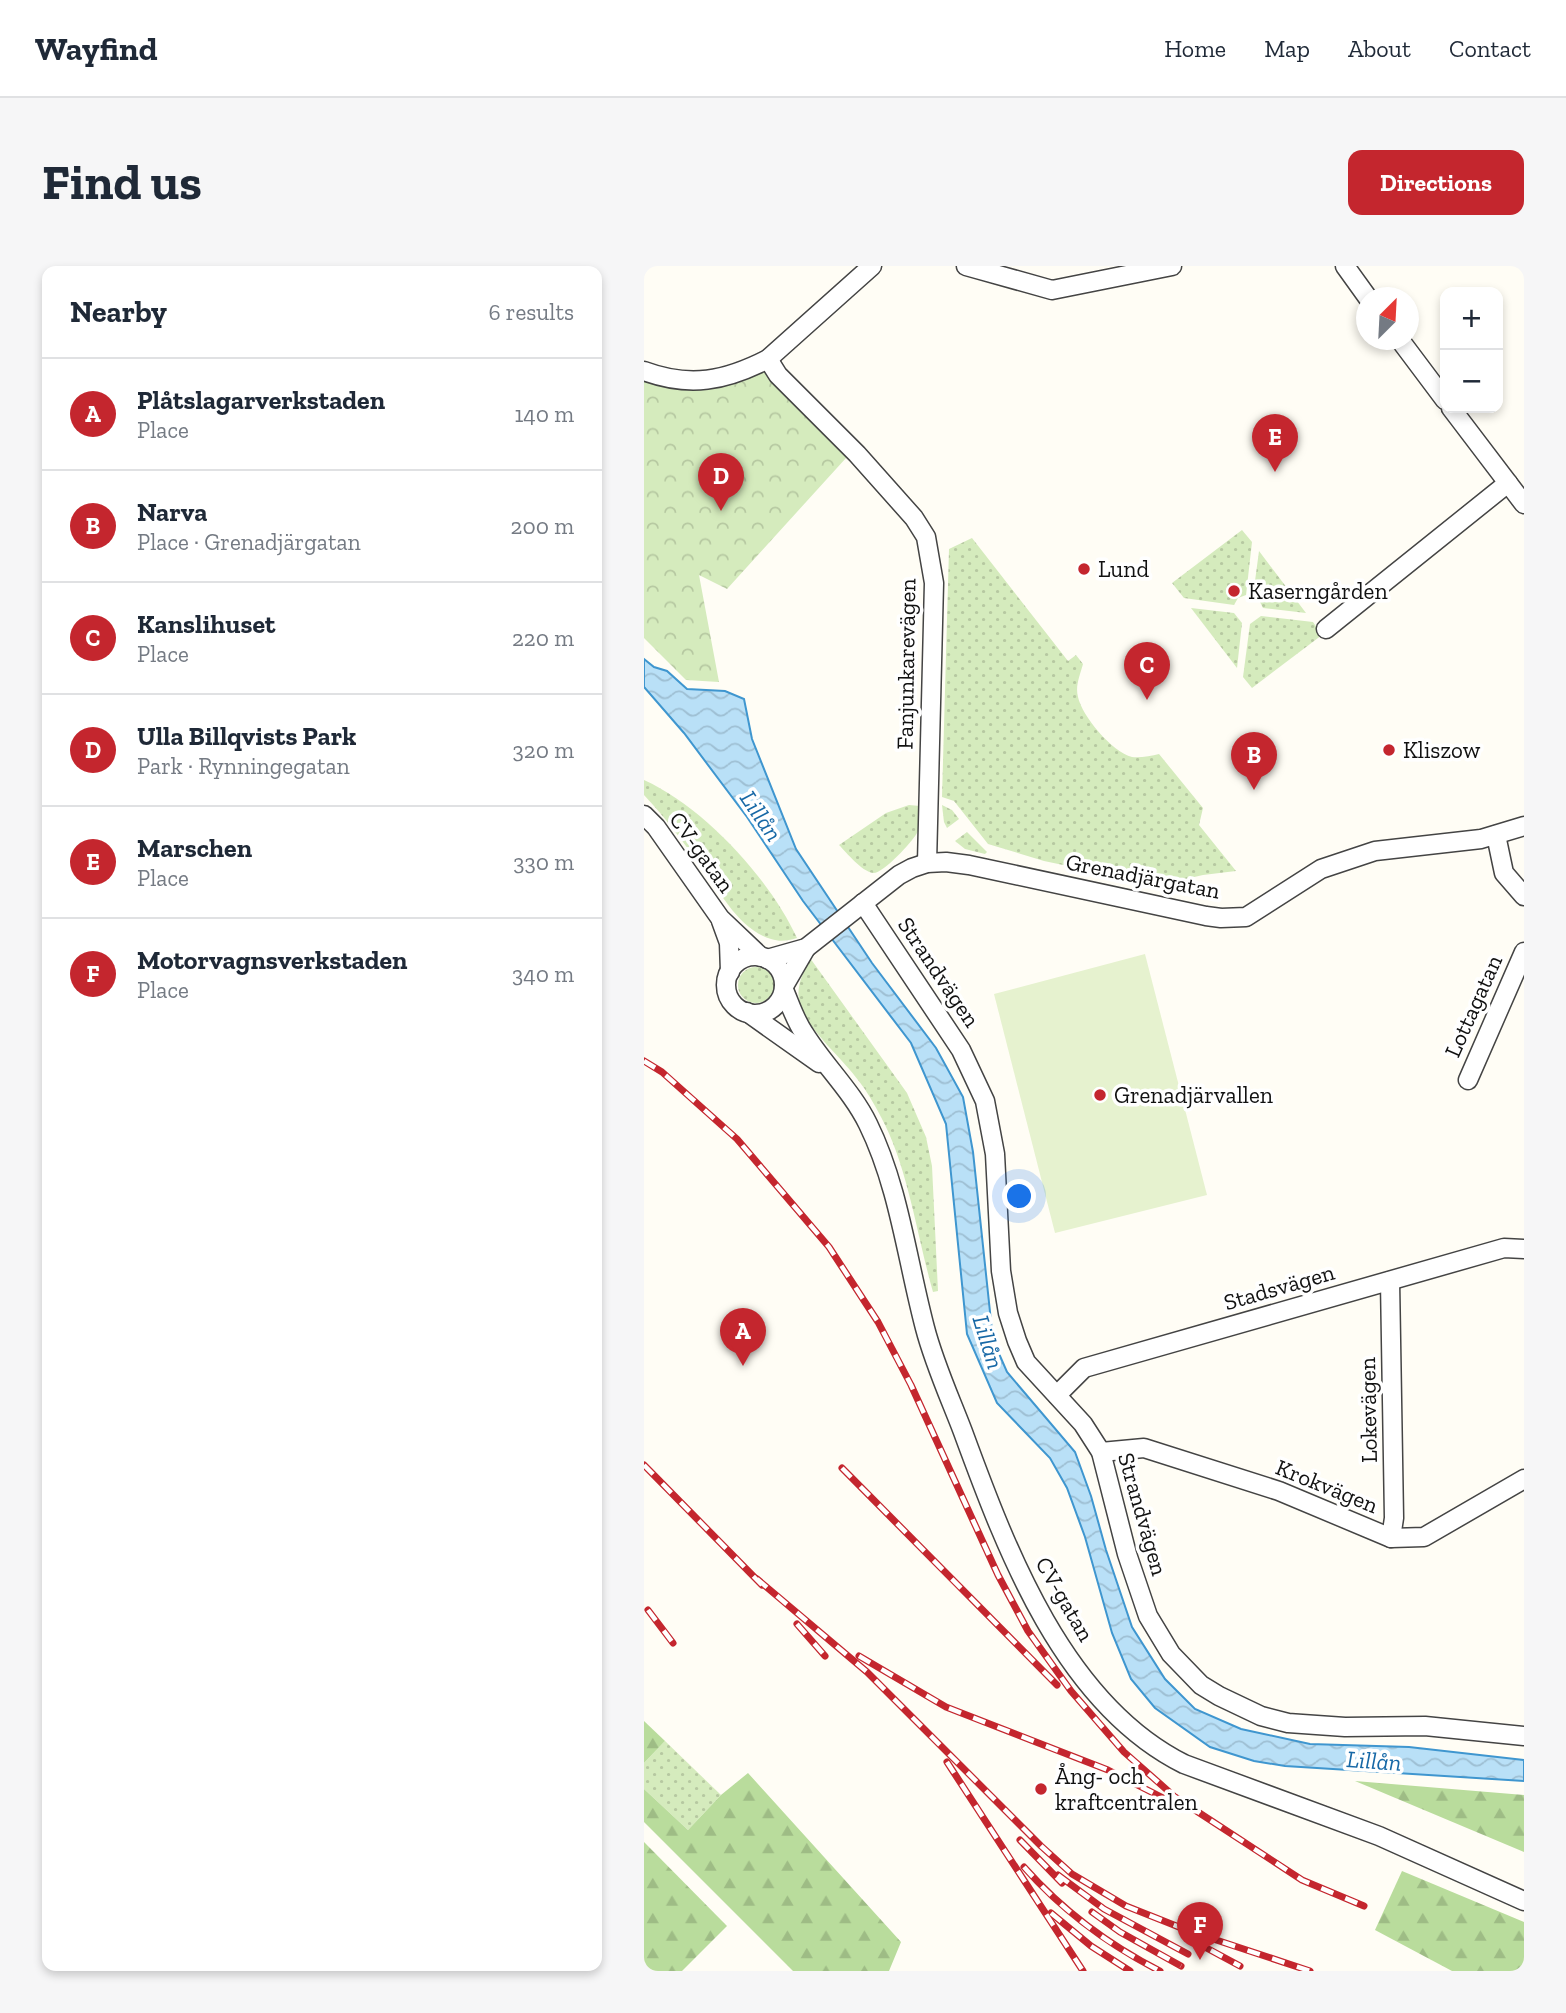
<!DOCTYPE html>
<html lang="en">
<head>
<meta charset="utf-8">
<style>
  body { margin:0; font-family:"Zilla Slab",serif; background:#f6f6f7; color:#1f2937 }
  .controls { position:absolute; right:21px; top:21px; display:grid; overflow:hidden; border-radius:14px; box-shadow:0 4px 10px #0003 }
  .controls button { width:63px; height:63px; display:grid; place-items:center; padding:0; border:0; border-bottom:2px solid #e0e1e3; background:#fff; color:#1f2937; font:35px sans-serif }
  .compass { position:absolute; left:712px; top:21px; width:63px; height:63px; border-radius:50%; background:#fff; box-shadow:0 4px 10px #0003; rotate:24deg }
  .you { position:absolute; left:376px; top:931px; width:24px; height:24px; margin:-18px; border:5px solid #fff; border-radius:50%; background:#1a73e8; box-shadow:0 0 0 10px #1a73e833 }
  .badge { display:grid; place-items:center; width:46px; height:46px; border-radius:50%; background:#c4262e; color:#fff; font-size:23px; font-weight:700 }
  .pin { position:absolute; translate:-50% -58px; filter:drop-shadow(0 2px 4px #0008) }
  .pin::after { content:''; position:absolute; top:37px; width:24px; height:21px; background:inherit; clip-path:polygon(0 0,100% 0,50% 100%) }
  .list { margin:0; padding:0; list-style:none }
  h2 { display:flex; justify-content:space-between; align-items:center; height:91px; margin:0; padding:0 28px; font-size:30px }
  h2 small { font-size:23px; font-weight:400; color:#747a83 }
  .list li { display:grid; grid-template-columns:46px 1fr auto; gap:21px; align-items:center; box-sizing:border-box; height:112px; padding:0 28px; border-top:2px solid #e0e1e3 }
  .list b { display:block; font-size:26px; white-space:nowrap }
  .list p { margin:0; font-size:23px; white-space:nowrap; color:#747a83 }
  .list em { font-size:23px; font-style:normal; color:#747a83 }
  .map { position:relative; flex:none; width:880px; height:1705px; overflow:hidden; border-radius:14px }
  header { display:flex; align-items:center; gap:42px; box-sizing:border-box; height:98px; padding:0 35px; background:#fff; border-bottom:2px solid #e0e1e3 }
  header strong { font-size:33px }
  nav { display:flex; gap:38px; margin-inline-start:auto; font-size:24px }
  .intro { display:flex; align-items:center; justify-content:space-between; box-sizing:border-box; height:168px; padding:0 42px }
  h1 { margin:0; font-size:49px }
  .button { padding:18px 32px; border-radius:14px; background:#c4262e; color:#fff; font-size:24px; font-weight:700 }
  main { display:flex; gap:42px; padding:0 42px }
  aside { flex:1; background:#fff; border-radius:14px; box-shadow:0 4px 10px #0003 }
  .map>svg:first-child { display:block }
  .grass { fill:url(#grass-dots) }
  .forest { fill:url(#forest-firs) }
  .park { fill:url(#park-crowns) }
  .pitch { fill:#e6f2cf }
  .water { fill:url(#water-waves); stroke:#3f96cf; stroke-width:2 }
  .lines { fill:none; stroke-linecap:round; stroke-linejoin:round }
  .minor-casing { stroke:#444; stroke-width:21 }
  .minor { stroke:#fff; stroke-width:18 }
  .rail-casing { stroke:#c4262e; stroke-width:7 }
  .rail { stroke:#fff; stroke-width:4.5; stroke-dasharray:13; stroke-linecap:butt }
  .poi-dot { fill:#c4262e; stroke:#fff; stroke-width:2.5 }
  .labels { text-anchor:middle; stroke-width:7; stroke-linejoin:round; paint-order:stroke }
  .poi-label { font-size:23px; fill:#111; stroke:#fff; text-anchor:start }
  .street-label { font-size:23px; fill:#111; stroke:#fff }
  .water-label { font-size:24px; font-style:italic; fill:#1768a6; stroke:#fff }
</style>
</head>
<body>
<header>
<strong>Wayfind</strong>
<nav><a>Home</a><a>Map</a><a>About</a><a>Contact</a></nav>
</header>
<div class="intro"><h1>Find us</h1><a class="button">Directions</a></div>
<main>
<aside>
<h2>Nearby<small>6 results</small></h2>
<ul class="list">
<li><span class="badge">A</span><div><b>Plåtslagarverkstaden</b><p>Place</p></div><em>140 m</em></li>
<li><span class="badge">B</span><div><b>Narva</b><p>Place · Grenadjärgatan</p></div><em>200 m</em></li>
<li><span class="badge">C</span><div><b>Kanslihuset</b><p>Place</p></div><em>220 m</em></li>
<li><span class="badge">D</span><div><b>Ulla Billqvists Park</b><p>Park · Rynningegatan</p></div><em>320 m</em></li>
<li><span class="badge">E</span><div><b>Marschen</b><p>Place</p></div><em>330 m</em></li>
<li><span class="badge">F</span><div><b>Motorvagnsverkstaden</b><p>Place</p></div><em>340 m</em></li>
</ul>
</aside>
<div class="map">
<svg width="880" height="1705" viewBox="0 0 880 1705">
  <defs>
    <pattern id="grass-dots" width="8" height="8" patternUnits="userSpaceOnUse" patternTransform="scale(1.75)"><rect width="8" height="8" fill="#d5ebbd"/><path d="M2 2h.1M6 6h.1" fill="none" stroke="#b6c8a1" stroke-width="1.8" stroke-linecap="round"/></pattern>
    <pattern id="forest-firs" width="22" height="20" patternUnits="userSpaceOnUse" patternTransform="scale(1.75)"><rect width="22" height="20" fill="#b9dc9c"/><path d="M5 1l3.5 6h-7zM16 11l3.5 6h-7z" fill="#9ebc85"/></pattern>
    <pattern id="park-crowns" width="20" height="18" patternUnits="userSpaceOnUse" patternTransform="scale(1.75)"><rect width="20" height="18" fill="#d5ebbd"/><path d="M2 6a3 3 0 1 1 6 0M12 15a3 3 0 1 1 6 0" fill="none" stroke="#b6c8a1"/></pattern>
    <pattern id="water-waves" width="16" height="10" patternUnits="userSpaceOnUse" patternTransform="scale(1.75)"><rect width="16" height="10" fill="#b9e0f7"/><path d="M0 5q4-4 8 0t8 0" fill="none" stroke="#9ebfd3"/></pattern>
  </defs>
  <rect width="100%" height="100%" fill="#fffdf5"/>
  <g class="grass">
    <path d="M 598,264 L 608,276 L 602,329 L 594,332 L 590,339 L 540,332 L 528,317 Z"/>
    <path d="M 328,272 L 424,395 L 432,389 L 439,398 C 436,409 431,420 434,431 C 438,450 468,486 488,491 C 496,492 507,490 515,488 L 559,542 L 555,559 L 592,605 L 559,609 L 515,619 L 400,595 L 344,578 L 310,535 L 298,531 L 305,283 Z"/>
    <path d="M 615,285 L 662,347 L 619,342 L 615,334 L 609,330 Z"/>
    <path d="M 547,342 L 590,347 L 598,357 L 593,402 Z"/>
    <path d="M 617,350 L 669,356 L 678,369 L 608,422 L 599,411 L 606,358 Z"/>
    <path d="M 0,514 C 60,541 126,613 153,672 C 143,675 136,676 127,673 C 94,663 76,625 57,600 C 39,576 21,551 0,529 Z"/>
    <path d="M 265,539 L 276,540 C 277,549 278,558 273,567 C 268,576 239,608 229,607 C 217,605 203,587 195,579 L 242,547 Z"/>
    <path d="M 298,539 L 308,544 L 315,553 L 303,562 L 300,556 Z"/>
    <path d="M 323,566 L 343,586 L 341,588 L 321,583 L 311,575 Z"/>
    <path d="M 166,692 L 263,827 L 282,871 L 288,900 L 294,1025 L 289,1026 C 273,970 264,901 237,851 C 230,838 223,825 214,814 C 198,792 163,763 156,738 C 151,722 159,707 166,692 Z"/>
    <circle cx="112" cy="719" r="18"/>
    <path d="M 21,1475 L 77,1529 L 44,1564 L 0,1523 L 0,1497 Z"/>
  </g>
  <g class="forest">
    <path d="M 0,1455 L 21,1475 L 0,1497 Z"/>
    <path d="M 104,1507 L 257,1676 L 245,1705 L 149,1705 L 0,1556 L 0,1523 L 44,1564 L 77,1529 Z"/>
    <path d="M 711,1515 L 880,1529 L 880,1586 Z"/>
    <path d="M 0,1576 L 83,1660 L 38,1705 L 0,1705 Z"/>
    <path d="M 758,1605 L 880,1656 L 880,1705 L 808,1705 L 731,1664 Z"/>
  </g>
  <path class="park" d="M 127,101 L 212,181 L 83,323 L 55,309 L 75,416 L 42,414 L 0,372 L 0,110 Z"/>
  <path class="pitch" d="M 501,688 L 563,929 L 411,967 L 350,728 Z"/>
  <path class="water" d="M 0,393 L 10,401 L 23,405 L 43,423 L 81,425 L 100,433 L 108,473 L 152,583 L 228,697 L 292,782 L 319,831 L 329,886 L 349,1074 L 363,1106 L 431,1186 L 447,1230 L 462,1284 L 488,1361 L 521,1413 L 551,1443 L 597,1463 L 666,1478 L 765,1481 L 880,1494 L 880,1515 L 641,1500 L 610,1495 L 566,1481 L 511,1442 L 487,1413 L 468,1367 L 441,1271 L 423,1222 L 406,1192 L 353,1137 L 323,1068 L 302,858 L 267,777 L 159,635 L 103,551 L 40,467 L 0,421 Z"/>
  <g class="lines">
    <g class="minor-casing">
      <g id="minor">
        <path d="M 322,0 L 408,24 L 528,0"/>
        <path d="M 701,0 L 724,32"/>
        <path d="M 756,74 L 801,134"/>
        <path d="M 124,93 L 134,109 L 213,188 L 270,252 L 282,271 L 290,317 L 283,597"/>
        <path d="M 0,105 C 46,122 81,115 124,93 L 228,0"/>
        <path d="M 807,142 L 880,238"/>
        <path d="M 682,363 L 864,217"/>
        <path d="M 0,549 L 12,561 L 76,652 L 117,691"/>
        <path d="M 852,569 L 860,607 L 880,630"/>
        <path d="M 219,637 L 317,784 L 341,835 L 351,888 L 357,1005 L 364,1047 L 373,1075 L 382,1096 L 439,1158 L 457,1186 L 483,1288 L 504,1350 L 527,1388 L 557,1419 L 575,1430 L 617,1450 L 644,1457 L 701,1461 L 781,1460 L 880,1470"/>
        <path d="M 77,655 L 85,677 L 86,706"/>
        <circle cx="111" cy="719" r="29"/>
        <path d="M 123,693 L 162,682 L 255,609 L 268,602 L 283,597 L 302,596 L 325,599 L 562,650 L 577,652 L 602,651 L 677,603 L 731,585 L 837,573 L 880,560"/>
        <path d="M 140,720 L 162,682"/>
        <path d="M 140,724 C 146,738 151,754 160,767 C 179,798 208,825 224,858 C 255,921 263,994 281,1062 C 290,1097 306,1132 319,1166 C 363,1286 420,1438 540,1498 L 735,1570 L 880,1635"/>
        <path d="M 103,746 L 175,797"/>
        <path d="M 824,814 L 880,686"/>
        <path d="M 746,1015 L 750,1252 L 747,1272"/>
        <path d="M 413,1129 L 440,1102 L 860,982 L 880,983"/>
        <path d="M 457,1186 L 500,1182 L 635,1225 L 747,1272 L 780,1271 L 880,1213"/>
      </g>
    </g>
    <use href="#minor" class="minor"/>
    <g class="rail-casing">
      <g id="rail">
        <path d="M 0,795 L 18,806 L 93,873 L 185,981 L 234,1056 L 267,1119 L 354,1309 L 384,1365 L 427,1425 L 480,1486 L 531,1531 L 658,1614 L 720,1640"/>
        <path d="M 0,1199 L 118,1319"/>
        <path d="M 198,1202 L 413,1419"/>
        <path d="M 113,1313 L 223,1406 L 397,1580 L 428,1608 L 482,1640 L 545,1665 L 666,1705"/>
        <path d="M 4,1344 L 29,1377"/>
        <path d="M 153,1358 L 181,1390"/>
        <path d="M 215,1390 L 302,1441 L 464,1504 L 531,1538"/>
        <path d="M 303,1496 L 439,1705"/>
        <path d="M 376,1574 L 418,1617"/>
        <path d="M 380,1601 C 419,1645 463,1678 516,1705"/>
        <path d="M 414,1609 L 460,1643 L 544,1688"/>
        <path d="M 448,1646 L 476,1666 L 537,1700"/>
        <path d="M 407,1647 L 447,1680 L 486,1705"/>
        <path d="M 544,1672 L 596,1700"/>
      </g>
    </g>
    <use href="#rail" class="rail"/>
  </g>
  <g class="poi-dot">
    <circle cx="440" cy="303" r="7"/>
    <circle cx="590" cy="325" r="7"/>
    <circle cx="745" cy="484" r="7"/>
    <circle cx="456" cy="829" r="7"/>
    <circle cx="397" cy="1523" r="7"/>
  </g>
  <g class="labels">
    <g class="poi-label">
      <text x="454" y="311">Lund</text>
      <text x="604" y="333">Kaserngården</text>
      <text x="759" y="492">Kliszow</text>
      <text x="470" y="837">Grenadjärvallen</text>
      <text x="411" y="1518">Ång- och<tspan x="411" dy="26">kraftcentralen</tspan></text>
    </g>
    <g class="street-label">
      <text transform="translate(262 398) rotate(-89)" y="8">Fanjunkarevägen</text>
      <text transform="translate(58 586) rotate(54)" y="8">CV-gatan</text>
      <text transform="translate(499 610) rotate(11)" y="8">Grenadjärgatan</text>
      <text transform="translate(295 706) rotate(56)" y="8">Strandvägen</text>
      <text transform="translate(829 740) rotate(-66)" y="8">Lottagatan</text>
      <text transform="translate(635 1021) rotate(-16)" y="8">Stadsvägen</text>
      <text transform="translate(724 1144) rotate(-91)" y="8">Lokevägen</text>
      <text transform="translate(683 1220) rotate(22)" y="8">Krokvägen</text>
      <text transform="translate(499 1248) rotate(74)" y="8">Strandvägen</text>
      <text transform="translate(421 1333) rotate(60)" y="8">CV-gatan</text>
    </g>
    <g class="water-label">
      <text transform="translate(117 550) rotate(56)" y="8">Lillån</text>
      <text transform="translate(344 1076) rotate(73)" y="8">Lillån</text>
      <text transform="translate(730 1495) rotate(4)" y="8">Lillån</text>
    </g>
  </g>
</svg>
<div class="controls">
<button>+</button>
<button>−</button>
</div>
<svg class="compass" viewBox="-18 -18 36 36"><path d="M0-13l5 13h-10z" fill="#e53935"/><path d="M0 13l5-13h-10z" fill="#747a83"/></svg>
<div class="you"></div>
<div class="pin badge" style="left:99px;top:1100px">A</div>
<div class="pin badge" style="left:610px;top:524px">B</div>
<div class="pin badge" style="left:503px;top:434px">C</div>
<div class="pin badge" style="left:77px;top:245px">D</div>
<div class="pin badge" style="left:631px;top:206px">E</div>
<div class="pin badge" style="left:556px;top:1694px">F</div>
</div>
</main>
</body>
</html>
